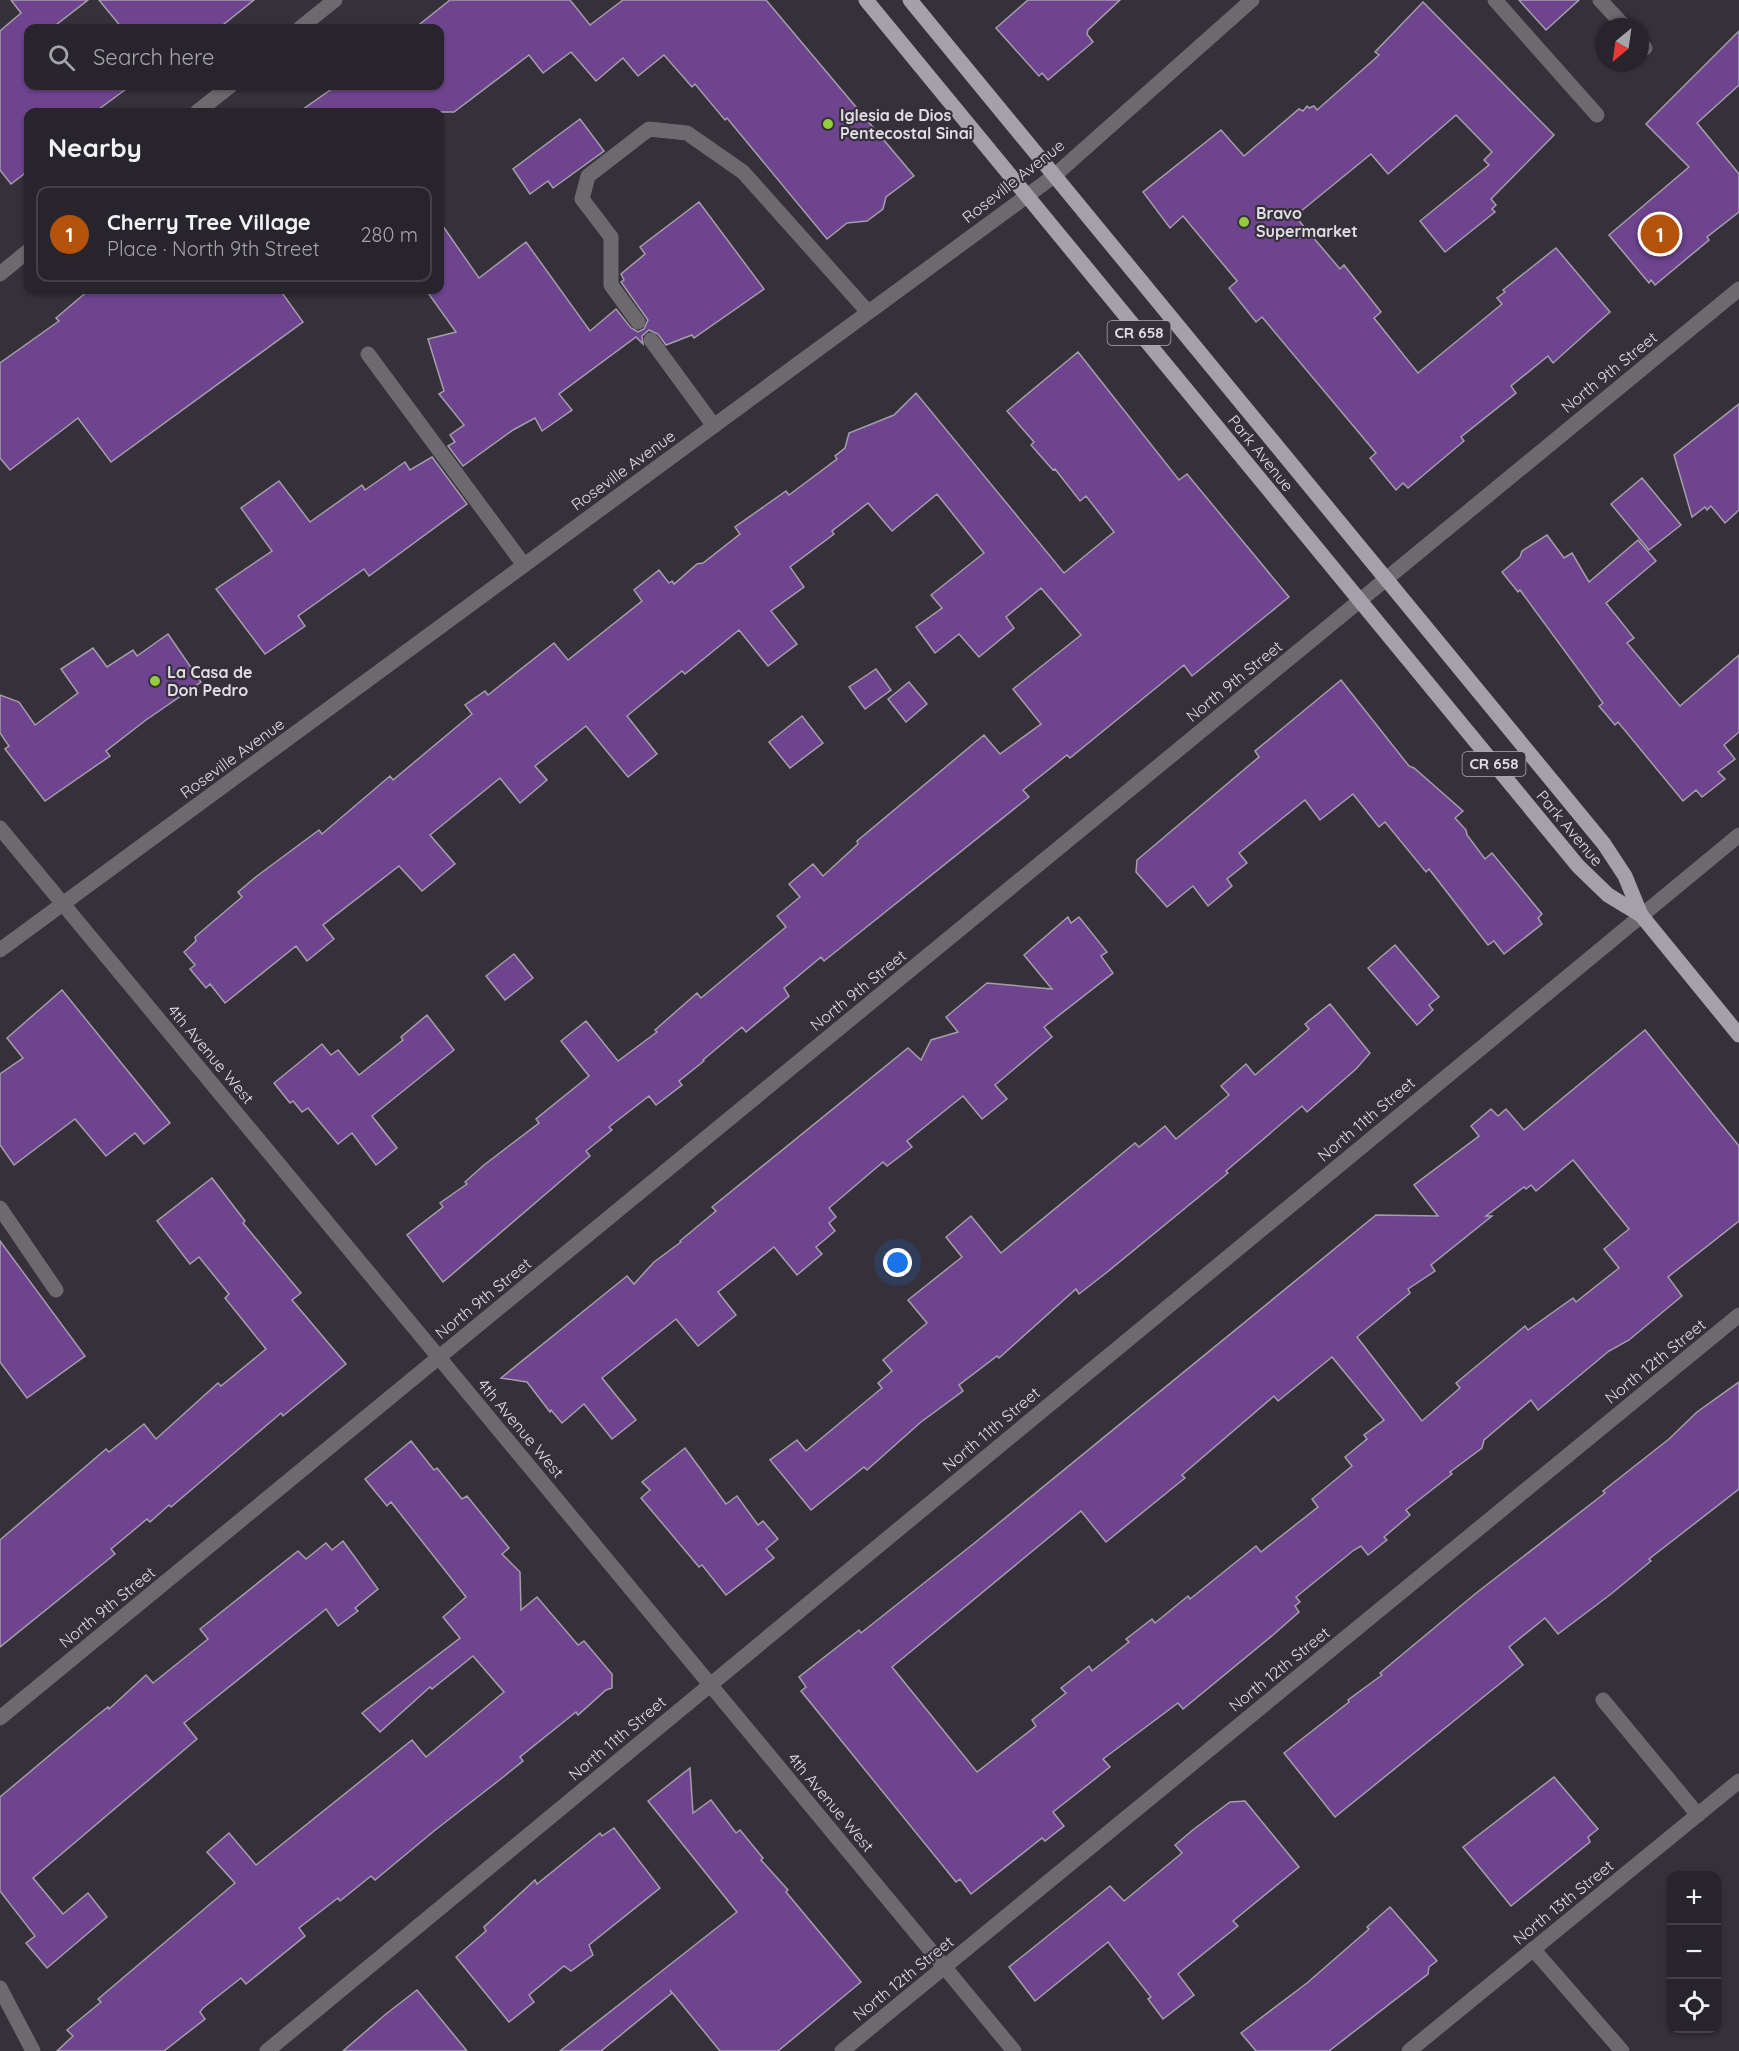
<!DOCTYPE html>
<html lang="en">
<head>
<meta charset="utf-8">
<style>
  body { margin:0; font-family:Quicksand,sans-serif; background:#302c33; color:#f1f3f6 }
  .controls { position:absolute; right:18px; bottom:18px; display:grid; overflow:hidden; border-radius:12px; box-shadow:0 2px 4px #0004 }
  .controls button { width:54px; height:54px; display:grid; place-items:center; padding:0; border:0; border-bottom:2px solid #444147; background:#28242b; color:#f1f3f6; font:30px sans-serif }
  .compass { position:absolute; left:1595px; top:18px; width:54px; height:54px; border-radius:50%; background:#28242b; box-shadow:0 2px 4px #0004; rotate:209deg }
  .you { position:absolute; left:898px; top:1263px; width:21px; height:21px; margin:-15px; border:4px solid #fff; border-radius:50%; background:#1a73e8; box-shadow:0 0 0 9px #1a73e833 }
  .badge { display:grid; place-items:center; width:39px; height:39px; border-radius:50%; background:#b45309; color:#fff; font-size:20px; font-weight:700 }
  .pin { position:absolute; translate:-50% -50%; border:3px solid #fff; box-shadow:0 2px 6px #0006 }
  .list { margin:0; padding:0; list-style:none }
  h2 { display:flex; justify-content:space-between; align-items:center; height:78px; margin:0; padding:0 24px; font-size:26px }
  h2 small { font-size:20px; font-weight:400; color:#a5a4a9 }
  .list li { display:grid; grid-template-columns:39px 1fr auto; gap:18px; align-items:center; box-sizing:border-box; height:96px; margin:0 12px 12px; padding:0 12px; border:2px solid #444147; border-radius:12px }
  .list b { display:block; font-size:22px; white-space:nowrap }
  .list p { margin:0; font-size:20px; white-space:nowrap; color:#a5a4a9 }
  .list em { font-size:20px; font-style:normal; color:#a5a4a9 }
  .icon { flex:none; width:33px; height:33px; fill:none; stroke:currentColor; stroke-width:2; stroke-linecap:round; stroke-linejoin:round }
  .map { position:relative; flex:none; width:1739px; height:2051px; overflow:hidden }
  .search { position:absolute; background:#28242b; box-shadow:0 2px 4px #0004; left:24px; top:24px; width:420px; height:66px; display:flex; align-items:center; gap:15px; box-sizing:border-box; padding:0 21px; border-radius:12px; color:#a5a4a9; font-size:22px }
  .panel { position:absolute; background:#28242b; box-shadow:0 2px 4px #0004; left:24px; top:108px; width:420px; height:186px; border-radius:12px }
  .map>svg:first-child { display:block }
  .building { fill:#6e448f; stroke:#a39ea9; stroke-width:1.5; fill-rule:evenodd }
  .lines { fill:none; stroke-linecap:round; stroke-linejoin:round }
  .service { stroke:#6c6a6f; stroke-width:15 }
  .minor { stroke:#6c6a6f; stroke-width:15 }
  .tertiary { stroke:#6c6a6f; stroke-width:15 }
  .primary { stroke:#a5a1aa; stroke-width:15 }
  .poi-dot { fill:#95cc3b; stroke:#353039; stroke-width:2 }
  .labels { text-anchor:middle; stroke-width:4.5; stroke-linejoin:round; paint-order:stroke }
  .shield { fill:#353039; stroke:#ada9b0; stroke-width:1.5 }
  .shield-label { font-size:15px; font-weight:bold; fill:#e0dde3 }
  .poi-label { font-size:16px; font-weight:bold; fill:#e0dde3; stroke:#353039; text-anchor:start }
  .street-label { font-size:16px; fill:#e0dde3; stroke:#353039 }
</style>
</head>
<body>
<div class="map">
<svg width="1739" height="2051" viewBox="0 0 1739 2051">
  <rect width="100%" height="100%" fill="#353039"/>
  <g class="building">
    <path d="M 11,0 L 88,0 L 52,28 L 28,28 L 28,86 L 130,86 L 95,112 L 28,112 L 28,171 L 11,184 L 0,170 L 0,31 L 21,13 Z"/>
    <path d="M 99,0 L 254,0 L 219,28 L 122,28 Z"/>
    <path d="M 450,0 L 570,0 L 590,25 L 623,0 L 766,0 L 914,176 L 886,197 L 883,209 L 867,221 L 847,223 L 827,239 L 727,118 L 725,120 L 695,84 L 692,87 L 664,55 L 638,76 L 623,58 L 596,81 L 571,52 L 543,73 L 529,55 L 454,112 L 299,112 L 336,86 L 440,86 L 440,28 L 415,28 Z"/>
    <path d="M 1028,0 L 1120,0 L 1088,30 L 1087,34 L 1093,42 L 1048,80 L 1042,73 L 1039,76 L 996,28 Z"/>
    <path d="M 1519,0 L 1579,0 L 1546,30 Z"/>
    <path d="M 1423,2 L 1554,135 L 1491,199 L 1496,205 L 1492,209 L 1495,212 L 1445,252 L 1420,221 L 1489,165 L 1484,160 L 1492,152 L 1456,115 L 1388,174 L 1371,154 L 1295,216 L 1340,269 L 1344,265 L 1381,312 L 1374,318 L 1418,373 L 1502,304 L 1497,298 L 1505,292 L 1503,290 L 1556,248 L 1610,312 L 1553,363 L 1548,356 L 1511,386 L 1516,393 L 1461,437 L 1464,441 L 1408,488 L 1403,483 L 1396,490 L 1370,458 L 1376,453 L 1262,317 L 1256,322 L 1229,288 L 1237,281 L 1183,216 L 1170,228 L 1143,192 L 1221,130 L 1244,156 L 1299,109 L 1303,111 L 1307,106 L 1309,108 L 1314,106 L 1317,110 L 1379,55 L 1375,52 Z"/>
    <path d="M 1739,31 L 1739,85 L 1697,123 L 1739,174 L 1739,212 L 1707,237 L 1709,240 L 1655,285 L 1651,280 L 1649,283 L 1609,235 L 1689,167 L 1646,124 Z"/>
    <path d="M 580,119 L 604,151 L 553,188 L 548,181 L 530,194 L 513,169 Z"/>
    <path d="M 699,202 L 764,289 L 694,338 L 692,335 L 666,345 L 658,334 L 649,330 L 642,336 L 643,344 L 636,337 L 559,394 L 572,410 L 542,431 L 535,418 L 513,430 L 463,466 L 448,446 L 455,442 L 450,435 L 464,425 L 439,394 L 444,391 L 428,339 L 456,332 L 426,290 L 440,290 L 440,222 L 479,278 L 526,242 L 590,331 L 616,309 L 631,328 L 638,332 L 644,329 L 648,320 L 621,282 L 624,280 L 621,274 L 645,254 L 640,247 Z"/>
    <path d="M 89,290 L 280,290 L 303,322 L 111,462 L 78,418 L 10,470 L 0,458 L 0,363 L 59,321 L 56,318 Z"/>
    <path d="M 1078,352 L 1179,480 L 1187,474 L 1289,597 L 1192,676 L 1184,665 L 1070,758 L 1067,755 L 1023,790 L 1029,797 L 824,961 L 821,957 L 784,988 L 789,996 L 746,1032 L 742,1027 L 703,1060 L 704,1061 L 679,1081 L 682,1085 L 656,1105 L 649,1096 L 609,1127 L 612,1130 L 586,1151 L 590,1156 L 443,1282 L 407,1235 L 443,1207 L 440,1203 L 467,1184 L 465,1182 L 484,1165 L 539,1123 L 536,1119 L 589,1076 L 561,1041 L 586,1021 L 618,1061 L 657,1032 L 655,1030 L 697,993 L 701,998 L 786,927 L 777,916 L 800,897 L 789,884 L 813,864 L 823,876 L 858,844 L 857,841 L 984,735 L 1000,754 L 1041,724 L 1013,689 L 1081,635 L 1041,588 L 1006,617 L 1014,628 L 979,657 L 959,634 L 935,653 L 916,627 L 942,608 L 931,595 L 984,553 L 937,494 L 892,531 L 868,503 L 832,531 L 834,534 L 790,567 L 804,587 L 771,611 L 797,644 L 768,666 L 739,630 L 685,674 L 682,671 L 627,716 L 657,754 L 628,777 L 586,726 L 535,766 L 547,780 L 520,803 L 500,778 L 430,835 L 455,864 L 422,891 L 399,866 L 323,925 L 334,939 L 307,961 L 296,946 L 225,1003 L 210,984 L 206,988 L 190,969 L 195,965 L 184,952 L 196,941 L 195,937 L 242,897 L 238,892 L 257,876 L 319,830 L 322,834 L 390,776 L 393,780 L 472,714 L 465,705 L 485,691 L 488,695 L 554,643 L 568,660 L 642,601 L 634,590 L 659,570 L 669,583 L 672,581 L 674,584 L 697,564 L 703,563 L 740,534 L 735,527 L 786,491 L 789,495 L 837,459 L 835,456 L 845,448 L 849,433 L 894,415 L 916,393 L 1064,573 L 1114,532 L 1086,496 L 1080,501 L 1055,469 L 1053,470 L 1031,445 L 1034,442 L 1007,411 Z"/>
    <path d="M 1739,404 L 1739,510 L 1725,523 L 1711,506 L 1707,510 L 1705,507 L 1692,517 L 1674,455 Z"/>
    <path d="M 432,457 L 467,504 L 369,576 L 364,569 L 298,616 L 305,626 L 265,654 L 216,589 L 272,551 L 241,508 L 279,481 L 310,522 L 362,485 L 365,490 L 405,462 L 410,470 Z"/>
    <path d="M 1642,478 L 1681,525 L 1649,550 L 1611,504 Z"/>
    <path d="M 1547,535 L 1564,558 L 1572,553 L 1589,582 L 1638,540 L 1656,561 L 1606,603 L 1634,638 L 1627,643 L 1680,706 L 1739,655 L 1739,732 L 1724,745 L 1735,759 L 1718,772 L 1725,779 L 1702,797 L 1696,790 L 1683,801 L 1618,722 L 1615,725 L 1599,706 L 1603,703 L 1520,590 L 1518,592 L 1502,572 L 1520,557 L 1522,551 Z"/>
    <path d="M 168,634 L 201,682 L 146,720 L 106,751 L 110,756 L 45,801 L 5,749 L 9,746 L 0,733 L 0,695 L 19,702 L 35,725 L 78,693 L 61,669 L 93,648 L 107,667 L 133,650 L 137,656 Z"/>
    <path d="M 876,669 L 891,690 L 865,709 L 849,687 Z"/>
    <path d="M 1341,680 L 1409,766 L 1414,768 L 1463,811 L 1455,818 L 1466,830 L 1467,835 L 1485,859 L 1492,853 L 1542,914 L 1538,918 L 1542,924 L 1504,954 L 1494,941 L 1488,945 L 1429,869 L 1426,872 L 1385,822 L 1379,827 L 1353,794 L 1320,820 L 1305,800 L 1239,853 L 1247,863 L 1227,879 L 1232,886 L 1208,906 L 1193,886 L 1167,907 L 1136,872 L 1137,860 L 1259,757 L 1255,751 Z"/>
    <path d="M 909,682 L 927,704 L 906,722 L 888,699 Z"/>
    <path d="M 802,716 L 823,743 L 790,768 L 769,742 Z"/>
    <path d="M 1068,917 L 1071,923 L 1079,917 L 1107,952 L 1101,956 L 1113,973 L 1044,1027 L 1052,1037 L 995,1085 L 1007,1099 L 982,1119 L 963,1096 L 907,1141 L 912,1147 L 887,1166 L 883,1162 L 829,1208 L 836,1217 L 829,1223 L 835,1231 L 816,1247 L 822,1254 L 797,1275 L 774,1247 L 718,1292 L 736,1315 L 698,1346 L 676,1319 L 602,1378 L 636,1420 L 612,1439 L 584,1404 L 562,1423 L 551,1410 L 550,1412 L 527,1382 L 501,1378 L 627,1276 L 634,1284 L 654,1262 L 681,1242 L 680,1241 L 716,1211 L 712,1207 L 908,1048 L 921,1060 L 931,1040 L 958,1032 L 946,1017 L 987,983 L 1052,989 L 1024,955 Z"/>
    <path d="M 1395,945 L 1439,997 L 1429,1005 L 1433,1010 L 1417,1025 L 1368,968 Z"/>
    <path d="M 514,954 L 533,978 L 505,1000 L 486,976 Z"/>
    <path d="M 62,990 L 170,1123 L 144,1144 L 135,1133 L 106,1156 L 75,1119 L 14,1165 L 0,1145 L 0,1074 L 23,1058 L 7,1038 Z"/>
    <path d="M 1330,1004 L 1370,1053 L 1356,1069 L 1307,1112 L 1302,1106 L 1226,1171 L 1228,1173 L 1106,1273 L 1079,1294 L 1076,1289 L 999,1358 L 997,1356 L 959,1385 L 963,1391 L 921,1422 L 867,1470 L 864,1467 L 811,1510 L 770,1460 L 797,1440 L 806,1451 L 882,1388 L 878,1383 L 892,1371 L 883,1360 L 927,1323 L 908,1300 L 962,1257 L 946,1237 L 971,1216 L 1001,1253 L 1135,1143 L 1139,1147 L 1165,1126 L 1176,1139 L 1229,1095 L 1221,1086 L 1246,1064 L 1255,1075 L 1309,1029 L 1305,1024 Z"/>
    <path d="M 427,1015 L 454,1050 L 372,1116 L 397,1148 L 376,1165 L 352,1133 L 338,1144 L 308,1108 L 302,1112 L 293,1101 L 290,1103 L 274,1083 L 322,1044 L 331,1055 L 338,1050 L 359,1075 L 403,1040 L 401,1037 Z"/>
    <path d="M 1645,1030 L 1739,1146 L 1739,1221 L 1668,1277 L 1682,1296 L 1629,1340 L 1609,1351 L 1538,1410 L 1531,1400 L 1484,1440 L 1482,1448 L 1450,1472 L 1452,1474 L 1406,1510 L 1410,1515 L 1384,1537 L 1387,1540 L 1368,1555 L 1361,1546 L 1354,1550 L 1296,1597 L 1300,1602 L 1295,1606 L 1299,1612 L 1273,1635 L 1183,1709 L 1178,1703 L 1103,1759 L 1110,1767 L 1053,1812 L 1064,1826 L 1045,1841 L 1042,1838 L 971,1894 L 960,1879 L 956,1882 L 801,1691 L 806,1687 L 799,1677 L 859,1630 L 861,1633 L 972,1545 L 1376,1215 L 1438,1216 L 1414,1185 L 1479,1136 L 1471,1126 L 1491,1109 L 1498,1116 L 1506,1109 L 1524,1130 ZM 1573,1160 L 1629,1229 L 1604,1249 L 1619,1268 L 1576,1302 L 1573,1298 L 1528,1330 L 1525,1326 L 1456,1383 L 1460,1388 L 1422,1421 L 1357,1337 L 1410,1293 L 1408,1289 L 1435,1271 L 1431,1265 L 1492,1216 L 1486,1216 L 1524,1187 L 1526,1189 L 1531,1185 L 1536,1191 ZM 1332,1357 L 1384,1420 L 1364,1435 L 1367,1439 L 1345,1457 L 1352,1466 L 1312,1499 L 1318,1507 L 1261,1552 L 1256,1546 L 1190,1599 L 1188,1596 L 1155,1623 L 1152,1619 L 1126,1639 L 1129,1642 L 1092,1671 L 1089,1666 L 1061,1688 L 1066,1693 L 1032,1720 L 1036,1726 L 977,1772 L 892,1667 L 1081,1511 L 1106,1542 L 1185,1478 L 1182,1475 L 1274,1396 L 1278,1401 Z"/>
    <path d="M 212,1178 L 245,1221 L 243,1223 L 301,1293 L 292,1300 L 346,1364 L 283,1416 L 281,1413 L 171,1507 L 169,1505 L 150,1522 L 147,1519 L 111,1549 L 115,1554 L 0,1647 L 0,1540 L 106,1449 L 109,1452 L 144,1424 L 156,1439 L 218,1383 L 221,1386 L 266,1349 L 225,1298 L 229,1294 L 199,1257 L 190,1264 L 157,1221 Z"/>
    <path d="M 0,1241 L 85,1356 L 27,1398 L 0,1362 Z"/>
    <path d="M 1739,1382 L 1739,1489 L 1649,1559 L 1651,1561 L 1611,1594 L 1558,1634 L 1545,1618 L 1509,1647 L 1523,1665 L 1335,1817 L 1284,1753 L 1349,1702 L 1348,1700 L 1382,1675 L 1380,1673 L 1475,1594 L 1605,1493 L 1603,1491 L 1669,1439 L 1697,1412 Z"/>
    <path d="M 411,1441 L 434,1470 L 437,1468 L 462,1499 L 467,1496 L 509,1548 L 502,1554 L 520,1572 L 521,1610 L 537,1597 L 578,1645 L 584,1641 L 612,1674 L 612,1688 L 606,1690 L 578,1715 L 576,1712 L 520,1757 L 523,1761 L 502,1778 L 434,1831 L 375,1880 L 371,1876 L 340,1901 L 338,1898 L 299,1928 L 305,1936 L 246,1984 L 241,1978 L 203,2008 L 200,2012 L 205,2019 L 164,2051 L 57,2051 L 73,2036 L 67,2030 L 101,2002 L 98,1999 L 235,1883 L 207,1852 L 229,1833 L 256,1865 L 412,1740 L 426,1757 L 504,1692 L 473,1656 L 432,1689 L 430,1687 L 380,1732 L 362,1713 L 460,1638 L 443,1617 L 466,1597 L 391,1502 L 387,1506 L 365,1479 Z"/>
    <path d="M 685,1448 L 726,1504 L 737,1496 L 758,1525 L 763,1521 L 778,1539 L 766,1549 L 774,1558 L 726,1595 L 702,1565 L 699,1567 L 641,1498 L 650,1490 L 642,1482 Z"/>
    <path d="M 343,1541 L 378,1589 L 355,1608 L 358,1611 L 338,1626 L 326,1609 L 184,1723 L 197,1739 L 33,1878 L 63,1914 L 88,1893 L 107,1917 L 47,1968 L 26,1943 L 35,1936 L 0,1891 L 0,1797 L 94,1718 L 108,1707 L 109,1709 L 146,1675 L 153,1683 L 208,1639 L 200,1629 L 298,1551 L 306,1559 L 326,1543 L 332,1550 Z"/>
    <path d="M 690,1768 L 693,1813 L 711,1800 L 736,1833 L 740,1830 L 763,1858 L 761,1860 L 788,1890 L 786,1892 L 861,1982 L 778,2051 L 720,2051 L 670,1990 L 672,1993 L 601,2051 L 560,2051 L 737,1912 L 648,1801 Z"/>
    <path d="M 1554,1777 L 1598,1829 L 1588,1837 L 1590,1842 L 1511,1906 L 1463,1847 Z"/>
    <path d="M 1245,1801 L 1299,1867 L 1233,1921 L 1238,1926 L 1178,1974 L 1194,1995 L 1163,2019 L 1148,1999 L 1151,1997 L 1108,1942 L 1035,2001 L 1009,1967 L 1110,1886 L 1124,1901 L 1182,1853 L 1175,1845 L 1194,1829 L 1230,1802 Z"/>
    <path d="M 614,1828 L 660,1888 L 589,1945 L 593,1955 L 571,1971 L 564,1966 L 529,1995 L 534,2002 L 509,2022 L 456,1957 L 486,1931 L 484,1927 L 535,1880 L 537,1884 L 600,1833 L 602,1836 Z"/>
    <path d="M 1390,1907 L 1437,1961 L 1429,1967 L 1428,1974 L 1329,2051 L 1256,2051 L 1241,2033 L 1307,1983 L 1369,1929 L 1367,1927 Z"/>
    <path d="M 417,1990 L 467,2051 L 343,2051 L 386,2014 Z"/>
  </g>
  <g class="lines">
    <g class="service">
      <path d="M 1495,0 L 1597,115"/>
      <path d="M 1600,0 L 1625,27"/>
      <path d="M 1640,43 L 1645,48"/>
      <path d="M 638,322 L 611,285 L 611,237 L 582,199 L 588,176 L 649,129 L 687,133 L 743,172 L 868,312"/>
      <path d="M 651,340 L 714,426"/>
      <path d="M 368,354 L 524,565"/>
      <path d="M 0,1208 L 56,1290"/>
      <path d="M 1603,1700 L 1698,1815"/>
      <path d="M 1533,1949 L 1622,2051"/>
    </g>
    <g class="minor">
      <path d="M 300,28 L 335,0"/>
      <path d="M 197,112 L 230,86"/>
      <path d="M 1054,176 L 1252,0"/>
      <path d="M 0,274 L 28,251"/>
      <path d="M 0,828 L 63,904"/>
      <path d="M 0,1718 L 1739,289"/>
      <path d="M 267,2051 L 1739,835"/>
      <path d="M 842,2051 L 1739,1315"/>
      <path d="M 1409,2051 L 1739,1781"/>
    </g>
    <g class="tertiary">
      <path d="M 63,904 L 1014,2051"/>
      <path d="M 0,950 L 1054,176"/>
      <path d="M 0,1988 L 33,2051"/>
    </g>
    <g class="primary">
      <path d="M 866,0 L 1578,866 L 1608,895 L 1641,915"/>
      <path d="M 910,0 L 1604,844 L 1625,876 L 1641,915 L 1739,1035"/>
    </g>
  </g>
  <g class="poi-dot">
    <circle cx="828" cy="124" r="6"/>
    <circle cx="1244" cy="222" r="6"/>
    <circle cx="155" cy="681" r="6"/>
  </g>
  <g class="labels">
    <g class="shield">
      <rect x="1107.5" y="321" width="63" height="24" rx="4.5"/>
      <rect x="1462.5" y="752" width="63" height="24" rx="4.5"/>
    </g>
    <g class="shield-label">
      <text x="1139" y="338">CR 658</text>
      <text x="1494" y="769">CR 658</text>
    </g>
    <g class="poi-label">
      <text x="840" y="121">Iglesia de Dios<tspan x="840" dy="18">Pentecostal Sinai</tspan></text>
      <text x="1256" y="219">Bravo<tspan x="1256" dy="18">Supermarket</tspan></text>
      <text x="167" y="678">La Casa de<tspan x="167" dy="18">Don Pedro</tspan></text>
    </g>
    <g class="street-label">
      <text transform="translate(1013 181) rotate(-38)" y="6">Roseville Avenue</text>
      <text transform="translate(1609 372) rotate(-39)" y="6">North 9th Street</text>
      <text transform="translate(1261 453) rotate(51)" y="6">Park Avenue</text>
      <text transform="translate(623 470) rotate(-36)" y="6">Roseville Avenue</text>
      <text transform="translate(1234 681) rotate(-39)" y="6">North 9th Street</text>
      <text transform="translate(232 758) rotate(-36)" y="6">Roseville Avenue</text>
      <text transform="translate(1570 828) rotate(50)" y="6">Park Avenue</text>
      <text transform="translate(858 990) rotate(-39)" y="6">North 9th Street</text>
      <text transform="translate(211 1054) rotate(50)" y="6">4th Avenue West</text>
      <text transform="translate(1366 1119) rotate(-40)" y="6">North 11th Street</text>
      <text transform="translate(483 1298) rotate(-39)" y="6">North 9th Street</text>
      <text transform="translate(1655 1361) rotate(-39)" y="6">North 12th Street</text>
      <text transform="translate(521 1428) rotate(50)" y="6">4th Avenue West</text>
      <text transform="translate(991 1429) rotate(-40)" y="6">North 11th Street</text>
      <text transform="translate(107 1607) rotate(-39)" y="6">North 9th Street</text>
      <text transform="translate(1279 1669) rotate(-39)" y="6">North 12th Street</text>
      <text transform="translate(617 1738) rotate(-40)" y="6">North 11th Street</text>
      <text transform="translate(831 1802) rotate(50)" y="6">4th Avenue West</text>
      <text transform="translate(1563 1902) rotate(-39)" y="6">North 13th Street</text>
      <text transform="translate(903 1978) rotate(-39)" y="6">North 12th Street</text>
    </g>
  </g>
</svg>
<div class="controls">
<button>+</button>
<button>−</button>
<button><svg class="icon" aria-label="locate" viewBox="0 0 24 24"><circle cx="12" cy="12" r="6"/><path d="M12 2v4M12 18v4M2 12h4M18 12h4"/></svg></button>
</div>
<svg class="compass" viewBox="-18 -18 36 36"><path d="M0-13l5 13h-10z" fill="#e53935"/><path d="M0 13l5-13h-10z" fill="#a5a4a9"/></svg>
<div class="you"></div>
<div class="pin badge" style="left:1660px;top:234px">1</div>
<div class="search"><svg class="icon" aria-label="search" viewBox="0 0 24 24"><circle cx="10" cy="10" r="6"/><path d="M15 15l6 6"/></svg>Search here</div>
<section class="panel">
<h2>Nearby<small></small></h2>
<ul class="list">
<li><span class="badge">1</span><div><b>Cherry Tree Village</b><p>Place · North 9th Street</p></div><em>280 m</em></li>
</ul>
</section>
</div>
</body>
</html>
